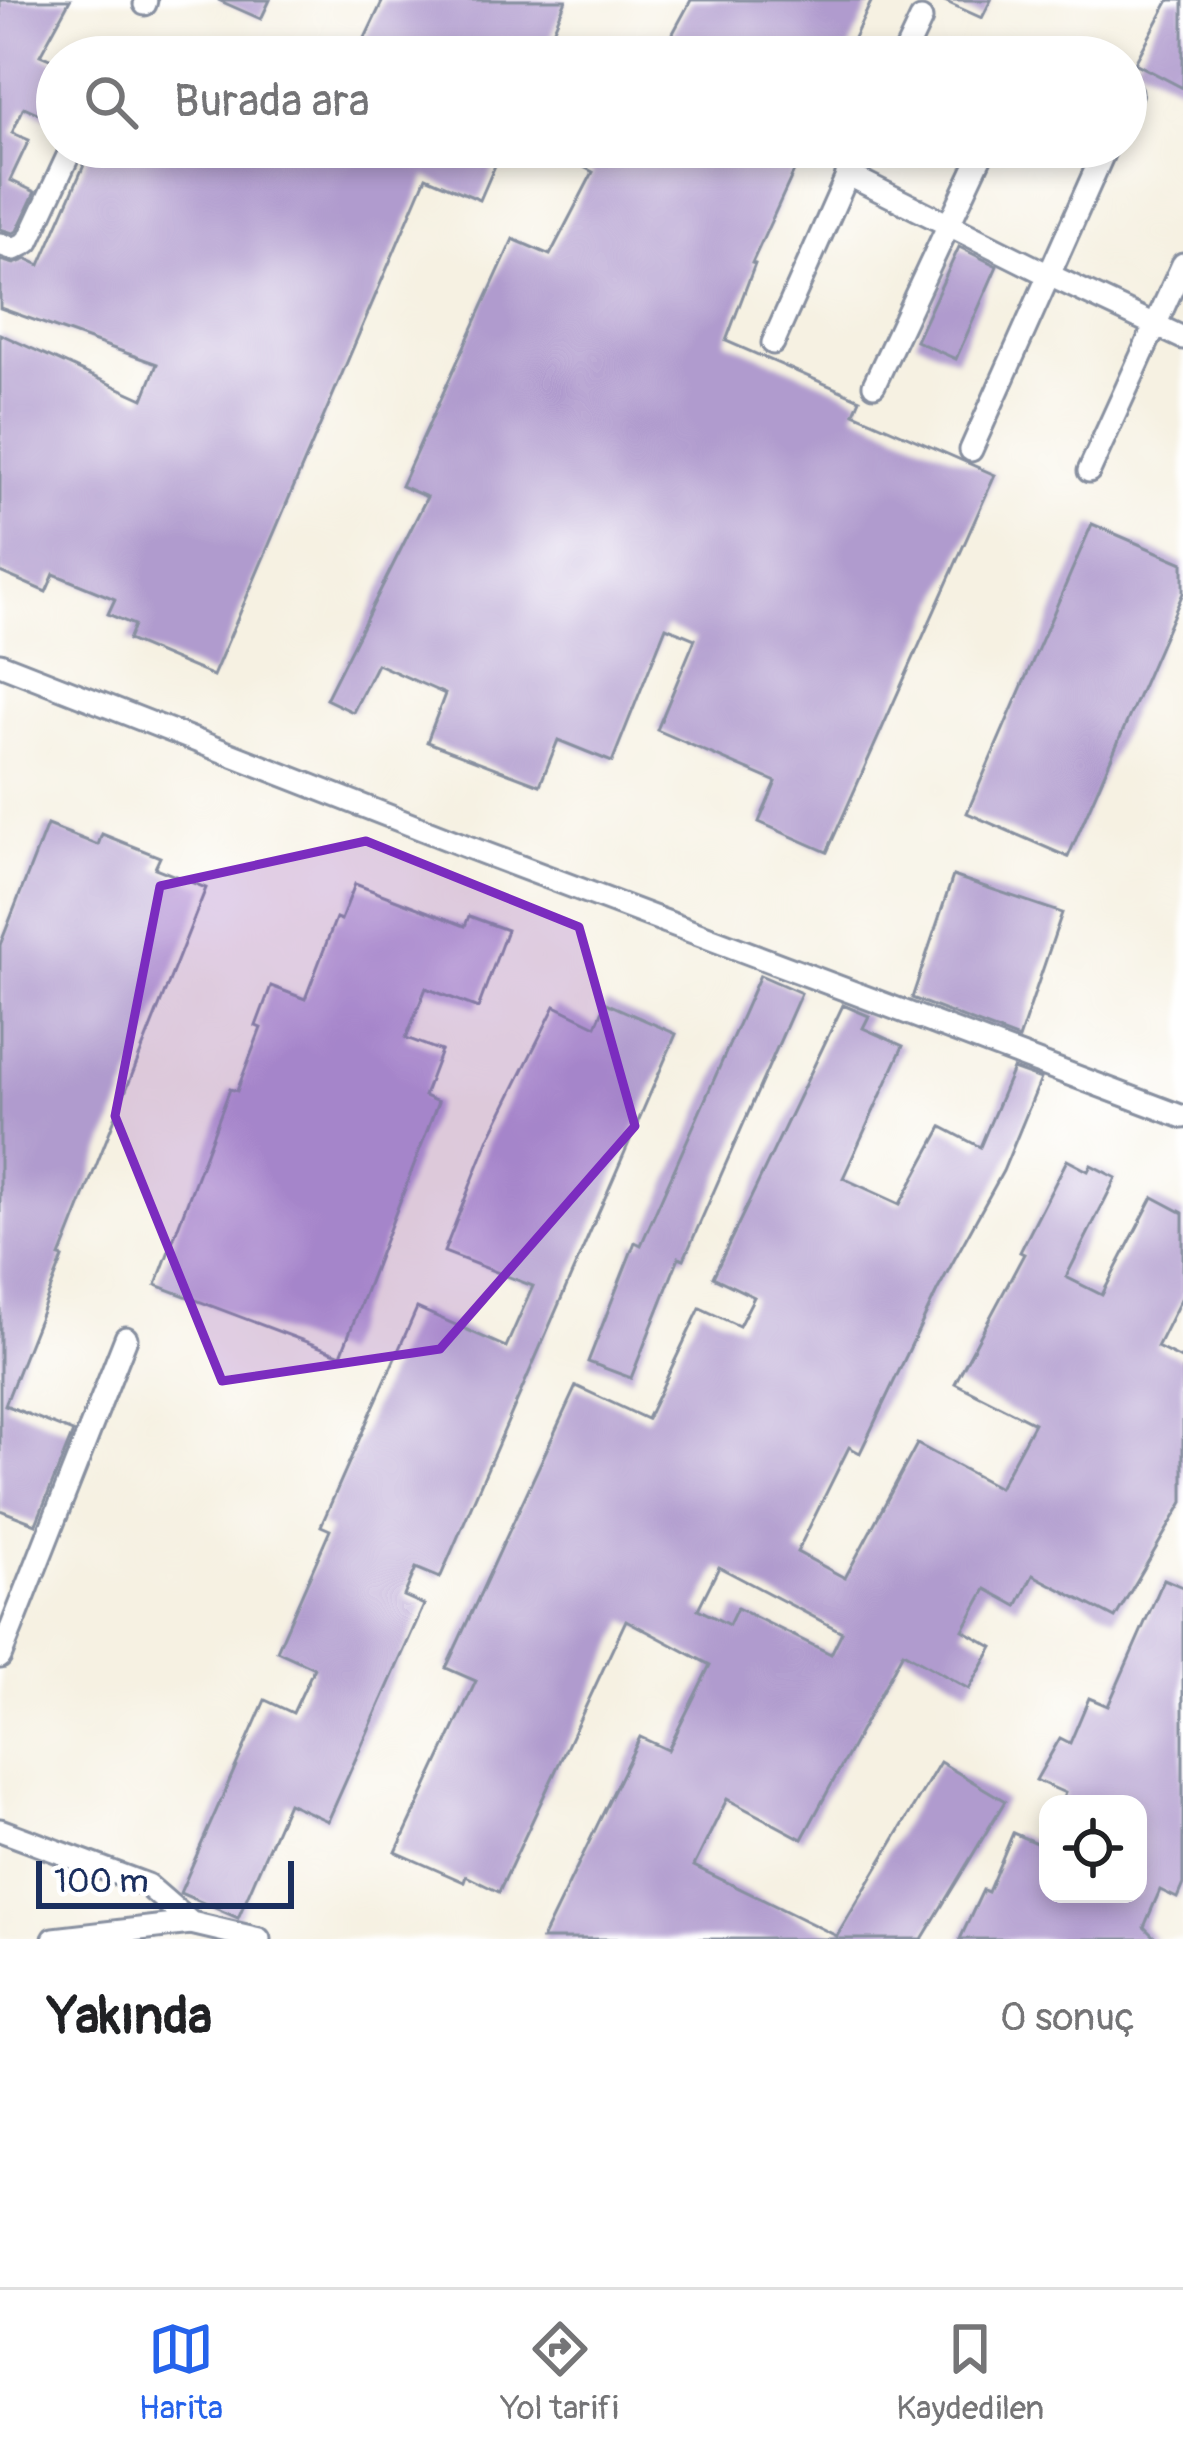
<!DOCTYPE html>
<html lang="tr">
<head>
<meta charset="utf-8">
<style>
  body { margin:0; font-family:Pangolin,sans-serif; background:#f2f2f2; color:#202124 }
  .controls { position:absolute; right:36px; bottom:36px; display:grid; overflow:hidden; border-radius:24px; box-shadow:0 6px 18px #0003 }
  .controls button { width:108px; height:108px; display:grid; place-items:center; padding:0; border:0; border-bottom:3px solid #e0e0e0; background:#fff; color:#202124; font:60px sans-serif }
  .scale { position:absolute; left:36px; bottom:30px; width:258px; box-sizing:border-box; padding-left:12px; border:6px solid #1b2f5e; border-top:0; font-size:33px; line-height:42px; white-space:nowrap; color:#1b2f5e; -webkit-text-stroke:9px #fff; paint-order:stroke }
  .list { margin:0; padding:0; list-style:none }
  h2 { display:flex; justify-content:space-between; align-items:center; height:156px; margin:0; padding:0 48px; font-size:51px }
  h2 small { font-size:39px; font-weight:400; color:#757577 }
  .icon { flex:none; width:66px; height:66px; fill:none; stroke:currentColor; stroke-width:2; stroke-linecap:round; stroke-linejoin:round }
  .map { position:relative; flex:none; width:1183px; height:1939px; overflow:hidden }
  .search { position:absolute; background:#fff; box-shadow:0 6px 18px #0003; left:36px; right:36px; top:36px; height:132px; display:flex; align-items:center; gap:30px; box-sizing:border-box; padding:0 42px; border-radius:66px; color:#757577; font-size:45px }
  .sheet { height:348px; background:#fff }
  nav { display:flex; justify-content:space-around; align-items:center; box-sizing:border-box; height:168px; border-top:3px solid #e0e0e0; background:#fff; font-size:33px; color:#757577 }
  nav a { display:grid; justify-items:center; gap:6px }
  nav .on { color:#2563eb }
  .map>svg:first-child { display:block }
  .building { fill:#b09bce; fill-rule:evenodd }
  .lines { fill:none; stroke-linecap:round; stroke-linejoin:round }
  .minor-casing { stroke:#8890a0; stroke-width:27 }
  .minor { stroke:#fff; stroke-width:21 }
  .marked { fill:#7b2cbf; fill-opacity:0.2; stroke:#7b2cbf; stroke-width:9; stroke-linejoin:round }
</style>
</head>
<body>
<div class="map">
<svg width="1183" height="1939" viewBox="0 0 1183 1939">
  <rect width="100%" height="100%" fill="#fff"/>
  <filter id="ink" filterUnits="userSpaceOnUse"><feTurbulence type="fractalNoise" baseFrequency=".00833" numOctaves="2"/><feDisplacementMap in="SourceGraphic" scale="24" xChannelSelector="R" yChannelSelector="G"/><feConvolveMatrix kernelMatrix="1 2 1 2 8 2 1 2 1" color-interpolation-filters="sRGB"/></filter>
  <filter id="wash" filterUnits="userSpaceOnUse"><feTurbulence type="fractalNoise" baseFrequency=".004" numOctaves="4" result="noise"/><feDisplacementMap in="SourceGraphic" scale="48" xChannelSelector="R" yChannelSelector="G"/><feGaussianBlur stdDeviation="2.7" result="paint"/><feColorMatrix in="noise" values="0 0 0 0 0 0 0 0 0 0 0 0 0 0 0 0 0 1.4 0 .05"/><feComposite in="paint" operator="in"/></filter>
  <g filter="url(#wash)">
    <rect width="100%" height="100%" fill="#f6f1e2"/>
    <g id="blocks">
      <g class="building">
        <path d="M 0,0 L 70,0 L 40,55 L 57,62 L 57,122 L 24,107 L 12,133 L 29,140 L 10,180 L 35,192 L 17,231 L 13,233 L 0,229 Z"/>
        <path d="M 218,0 L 270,0 L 261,19 Z"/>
        <path d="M 383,0 L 566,0 L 542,57 L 356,57 Z"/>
        <path d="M 691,0 L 872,0 L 845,57 L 660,57 Z"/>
        <path d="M 942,0 L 991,0 L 982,18 Z"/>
        <path d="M 1169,0 L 1183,0 L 1183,88 L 1135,63 Z"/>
        <path d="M 92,147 L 503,147 L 480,200 L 426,177 L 213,676 L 128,640 L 134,625 L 108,614 L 115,599 L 54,574 L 46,592 L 0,572 L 0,334 L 143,399 L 157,364 L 0,308 L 0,260 L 14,264 L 27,259 L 40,265 Z"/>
        <path d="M 570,147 L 805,147 L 752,263 L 755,264 L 726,341 L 860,399 L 854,413 L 995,475 L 827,852 L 759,822 L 776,782 L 657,730 L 695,639 L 666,627 L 612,762 L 558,740 L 540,785 L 427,742 L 445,694 L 377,664 L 353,712 L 326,699 L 427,497 L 401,486 L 513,239 L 550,255 L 593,172 L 565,157 Z"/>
        <path d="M 959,247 L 997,266 L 956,359 L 916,341 Z"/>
        <path d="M 1092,524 L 1183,563 L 1183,593 L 1068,857 L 967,813 Z"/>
        <path d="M 47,825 L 98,845 L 102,834 L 160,857 L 155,868 L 206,888 L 60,1257 L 63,1258 L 5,1405 L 73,1432 L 36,1524 L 0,1510 L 0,945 Z"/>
        <path d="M 953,876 L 1062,913 L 1019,1039 L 912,998 Z"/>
        <path d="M 355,884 L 465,926 L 469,916 L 507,930 L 478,1008 L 426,988 L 406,1038 L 441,1051 L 424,1096 L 438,1102 L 341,1355 L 156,1285 L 230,1089 L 237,1091 L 261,1028 L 256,1026 L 271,986 L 305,999 L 336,918 L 341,920 Z"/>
        <path d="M 760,975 L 801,993 L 684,1259 L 679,1257 L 631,1378 L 588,1362 L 635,1242 L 641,1245 Z"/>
        <path d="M 606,1003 L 676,1034 L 440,1578 L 416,1568 L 404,1596 L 424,1605 L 328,1821 L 288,1803 L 238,1918 L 180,1893 L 265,1700 L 293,1713 L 314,1668 L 277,1651 L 330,1530 L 321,1526 L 417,1308 L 506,1347 L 533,1286 L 444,1252 L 489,1138 L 555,1006 L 596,1026 Z"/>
        <path d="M 843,1005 L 869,1016 L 863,1028 L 903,1046 L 843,1178 L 900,1204 L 942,1127 L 980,1147 L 1013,1069 L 1041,1079 L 1003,1171 L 937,1291 L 860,1453 L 849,1447 L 797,1552 L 845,1578 L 917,1444 L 999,1488 L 1034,1423 L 955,1383 L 1024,1254 L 1020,1252 L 1067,1160 L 1088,1171 L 1091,1165 L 1116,1178 L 1066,1277 L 1102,1295 L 1153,1197 L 1183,1213 L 1183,1295 L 1157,1347 L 1183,1360 L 1183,1502 L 1115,1618 L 1033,1575 L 1017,1606 L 986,1589 L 963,1630 L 993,1647 L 969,1689 L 903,1652 L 802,1839 L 727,1799 L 694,1866 L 837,1936 L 940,1762 L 1005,1801 L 922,1939 L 542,1939 L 640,1737 L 668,1750 L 710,1665 L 626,1620 L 499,1892 L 466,1876 L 464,1882 L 396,1852 L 476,1681 L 446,1668 L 576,1386 L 647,1419 L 700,1308 L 739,1326 L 754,1297 L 713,1277 ZM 719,1567 L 842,1632 L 831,1654 L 737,1608 L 729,1625 L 698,1609 Z"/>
        <path d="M 1164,1579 L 1183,1587 L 1183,1884 L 1177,1898 L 1160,1890 L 1144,1927 L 1156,1939 L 960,1939 L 983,1890 L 988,1892 L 1013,1833 L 1048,1848 L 1048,1894 L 1138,1894 L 1138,1804 L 1061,1804 L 1065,1793 L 1036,1780 L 1060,1738 L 1070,1743 L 1089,1698 L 1108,1706 Z"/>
      </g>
    </g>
  </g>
  <g filter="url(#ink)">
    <use href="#blocks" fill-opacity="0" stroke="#8890a0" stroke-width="3"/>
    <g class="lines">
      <g class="minor-casing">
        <g id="minor">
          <path d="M 145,4 L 146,0"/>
          <path d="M 903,57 L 921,19"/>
          <path d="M 1126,104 L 1131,92"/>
          <path d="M 847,174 L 1049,275 L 1183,338"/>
          <path d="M 0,244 L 14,249 L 28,242 L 68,156"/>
          <path d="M 773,343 L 860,147"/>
          <path d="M 874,385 L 985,147"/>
          <path d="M 971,450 L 1106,147"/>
          <path d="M 1089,471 L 1183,264"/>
          <path d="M 0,664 L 468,847 L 1183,1117"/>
          <path d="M 0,1657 L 126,1338"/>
          <path d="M 0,1830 L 147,1885 L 191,1923 L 259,1939"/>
          <path d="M 54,1939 L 191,1923"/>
        </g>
      </g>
      <use href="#minor" class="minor"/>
    </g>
  </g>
  <path class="marked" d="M 366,841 L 579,927 L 635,1126 L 440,1349 L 222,1381 L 115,1116 L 160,886 Z"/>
</svg>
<div class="controls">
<button><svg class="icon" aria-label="locate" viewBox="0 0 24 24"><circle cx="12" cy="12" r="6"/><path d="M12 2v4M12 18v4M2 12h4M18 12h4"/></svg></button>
</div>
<div class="scale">100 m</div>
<div class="search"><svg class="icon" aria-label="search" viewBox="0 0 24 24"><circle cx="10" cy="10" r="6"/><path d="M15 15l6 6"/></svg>Burada ara</div>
</div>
<section class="sheet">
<h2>Yakında<small>0 sonuç</small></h2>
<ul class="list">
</ul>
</section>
<nav>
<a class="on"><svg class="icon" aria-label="map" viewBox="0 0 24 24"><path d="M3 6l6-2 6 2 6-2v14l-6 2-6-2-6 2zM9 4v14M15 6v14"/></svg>Harita</a>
<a><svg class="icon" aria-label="directions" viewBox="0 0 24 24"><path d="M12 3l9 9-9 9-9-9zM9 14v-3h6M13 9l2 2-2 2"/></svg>Yol tarifi</a>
<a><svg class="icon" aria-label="saved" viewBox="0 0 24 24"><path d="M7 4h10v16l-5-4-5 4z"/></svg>Kaydedilen</a>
</nav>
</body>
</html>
